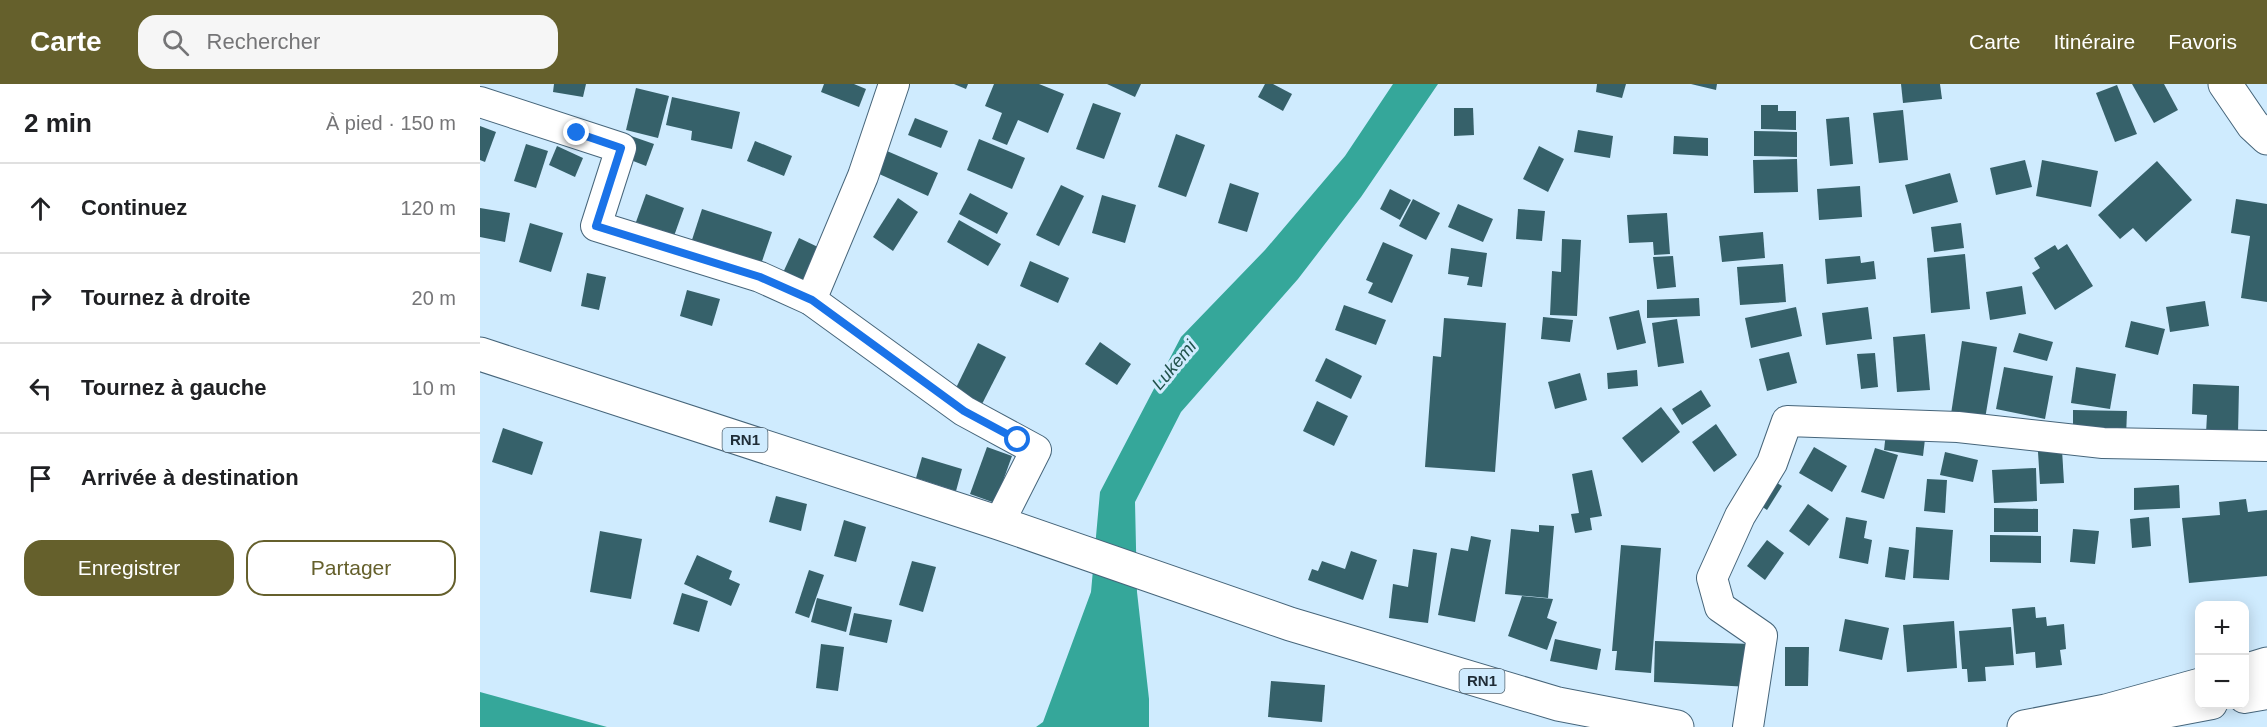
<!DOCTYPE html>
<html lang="fr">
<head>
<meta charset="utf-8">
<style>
  body { margin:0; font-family:Helvetica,sans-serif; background:#f6f6f6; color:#202124 }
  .controls { position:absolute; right:18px; bottom:18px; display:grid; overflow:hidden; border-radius:12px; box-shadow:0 3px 15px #0003 }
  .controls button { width:54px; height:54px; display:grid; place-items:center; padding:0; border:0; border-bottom:2px solid #e0e0e0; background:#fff; color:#202124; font:30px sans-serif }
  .stop { position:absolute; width:18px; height:18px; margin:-14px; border:4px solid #1a73e8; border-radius:50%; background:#fff }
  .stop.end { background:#1a73e8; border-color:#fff; box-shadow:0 2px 6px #0008 }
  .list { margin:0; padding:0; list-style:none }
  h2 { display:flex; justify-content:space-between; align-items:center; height:78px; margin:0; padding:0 24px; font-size:26px }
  h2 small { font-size:20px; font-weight:400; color:#757577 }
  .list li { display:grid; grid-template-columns:39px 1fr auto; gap:18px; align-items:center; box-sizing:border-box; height:90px; padding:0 24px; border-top:2px solid #e0e0e0 }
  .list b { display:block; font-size:22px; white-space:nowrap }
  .list em { font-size:20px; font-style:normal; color:#757577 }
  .actions { display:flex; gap:12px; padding:18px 24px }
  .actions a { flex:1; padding:14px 0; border:2px solid #65602c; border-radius:18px; text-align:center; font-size:21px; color:#65602c }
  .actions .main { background:#65602c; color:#fff }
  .icon { flex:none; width:33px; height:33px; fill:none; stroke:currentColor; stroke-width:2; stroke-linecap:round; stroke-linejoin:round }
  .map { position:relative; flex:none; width:1787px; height:643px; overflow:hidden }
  header { display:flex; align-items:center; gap:36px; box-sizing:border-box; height:84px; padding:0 30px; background:#65602c; color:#fff }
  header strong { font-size:28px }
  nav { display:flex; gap:33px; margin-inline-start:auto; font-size:21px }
  .search { width:420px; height:54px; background:#f6f6f6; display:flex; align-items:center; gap:15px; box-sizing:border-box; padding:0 21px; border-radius:18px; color:#757577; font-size:22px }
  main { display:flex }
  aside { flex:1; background:#fff }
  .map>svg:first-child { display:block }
  .water { fill:#35a79a }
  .building { fill:#36616a }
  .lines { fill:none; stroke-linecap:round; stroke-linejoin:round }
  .minor-casing { stroke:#46657a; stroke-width:32 }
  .major-casing { stroke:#46657a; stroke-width:35 }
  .highway-casing { stroke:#46657a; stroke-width:35 }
  .minor { stroke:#fff; stroke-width:30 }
  .major { stroke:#fff; stroke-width:33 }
  .highway { stroke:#fff; stroke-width:33 }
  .route { stroke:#1a73e8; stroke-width:8 }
  .labels { text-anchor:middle; stroke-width:6; stroke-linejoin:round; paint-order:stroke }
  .shield { fill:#cfebfe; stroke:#546673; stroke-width:1.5 }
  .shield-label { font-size:15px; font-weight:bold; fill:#202d37 }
  .water-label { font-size:18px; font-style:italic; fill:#23534d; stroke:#cfebfe }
</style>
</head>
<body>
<header>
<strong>Carte</strong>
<div class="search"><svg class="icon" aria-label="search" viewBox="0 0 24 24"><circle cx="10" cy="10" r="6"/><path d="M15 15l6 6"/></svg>Rechercher</div>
<nav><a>Carte</a><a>Itinéraire</a><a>Favoris</a></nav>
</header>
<main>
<aside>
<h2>2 min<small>À pied · 150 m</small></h2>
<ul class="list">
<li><svg class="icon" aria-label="ahead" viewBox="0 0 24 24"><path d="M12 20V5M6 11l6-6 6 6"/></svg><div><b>Continuez</b></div><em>120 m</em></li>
<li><svg class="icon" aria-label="right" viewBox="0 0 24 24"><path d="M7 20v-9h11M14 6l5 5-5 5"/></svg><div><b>Tournez à droite</b></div><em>20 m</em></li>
<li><svg class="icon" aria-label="left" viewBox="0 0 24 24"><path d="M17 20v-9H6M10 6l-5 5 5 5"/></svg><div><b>Tournez à gauche</b></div><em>10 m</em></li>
<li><svg class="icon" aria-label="arrive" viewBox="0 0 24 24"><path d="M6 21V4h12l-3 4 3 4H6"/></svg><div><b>Arrivée à destination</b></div></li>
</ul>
<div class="actions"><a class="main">Enregistrer</a><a>Partager</a></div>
</aside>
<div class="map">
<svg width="1787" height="643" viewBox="0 0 1787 643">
  <rect width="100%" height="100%" fill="#cfebfe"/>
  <g class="water">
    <path d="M 913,0 L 958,0 L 881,113 L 818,195 L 701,328 L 655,418 L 657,508 L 669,615 L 669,643 L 556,643 L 563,638 L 611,508 L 620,408 L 701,253 L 785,166 L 865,72 Z"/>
    <path d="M 0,608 L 127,643 L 0,643 Z"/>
  </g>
  <g class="building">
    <path d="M 74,0 L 106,0 L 103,13 L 73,8 Z"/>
    <path d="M 344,0 L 374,0 L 386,5 L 379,23 L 341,8 Z"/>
    <path d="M 474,0 L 488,0 L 486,5 Z"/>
    <path d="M 514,0 L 559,0 L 584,10 L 568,49 L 538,36 L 527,61 L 512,55 L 522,29 L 505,22 Z"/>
    <path d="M 627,0 L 661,0 L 655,13 Z"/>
    <path d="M 785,0 L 793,0 L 812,10 L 803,27 L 778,13 Z"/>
    <path d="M 1117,0 L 1146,0 L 1142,14 L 1116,8 Z"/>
    <path d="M 1211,0 L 1237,0 L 1236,6 Z"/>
    <path d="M 1421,0 L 1460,0 L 1462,15 L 1423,19 Z"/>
    <path d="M 1652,0 L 1684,0 L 1698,26 L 1674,39 Z"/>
    <path d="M 1637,1 L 1657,50 L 1635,58 L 1616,9 Z"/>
    <path d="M 156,4 L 189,12 L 178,54 L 146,46 Z"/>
    <path d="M 192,13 L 260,28 L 252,65 L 211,56 L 212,47 L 186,41 Z"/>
    <path d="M 613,19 L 641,29 L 624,75 L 596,65 Z"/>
    <path d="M 1281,21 L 1298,21 L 1298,27 L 1316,27 L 1316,46 L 1281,45 Z"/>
    <path d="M 974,24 L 993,24 L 994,51 L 974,52 Z"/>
    <path d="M 1423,26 L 1428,76 L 1399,79 L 1393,29 Z"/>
    <path d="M 1369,33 L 1373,80 L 1350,82 L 1346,35 Z"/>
    <path d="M 435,34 L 468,47 L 461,64 L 428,51 Z"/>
    <path d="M 0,42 L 16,48 L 5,78 L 0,76 Z"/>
    <path d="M 1098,46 L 1133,52 L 1130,74 L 1094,68 Z"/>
    <path d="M 1274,47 L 1317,48 L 1317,73 L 1274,72 Z"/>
    <path d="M 696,50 L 725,61 L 706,113 L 678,103 Z"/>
    <path d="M 151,52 L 174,60 L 166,82 L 143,73 Z"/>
    <path d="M 1194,52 L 1228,54 L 1228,72 L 1193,70 Z"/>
    <path d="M 499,55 L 545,74 L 532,105 L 487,86 Z"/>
    <path d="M 275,57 L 312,72 L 304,92 L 267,77 Z"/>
    <path d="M 46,60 L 68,67 L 56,104 L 34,97 Z"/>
    <path d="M 77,62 L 103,74 L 95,93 L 69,81 Z"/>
    <path d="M 1059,62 L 1084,75 L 1068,108 L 1043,95 Z"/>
    <path d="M 407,67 L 458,89 L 448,112 L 397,89 Z"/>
    <path d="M 1317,75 L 1318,108 L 1274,109 L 1273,76 Z"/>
    <path d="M 1545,76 L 1552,103 L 1516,111 L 1510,84 Z"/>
    <path d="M 1562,76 L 1618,87 L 1611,123 L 1556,112 Z"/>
    <path d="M 1677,77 L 1712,116 L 1666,158 L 1653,144 L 1640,155 L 1618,131 Z"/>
    <path d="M 1470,89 L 1478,118 L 1433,130 L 1425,101 Z"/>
    <path d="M 750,99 L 779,109 L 767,148 L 738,139 Z"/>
    <path d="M 581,101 L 604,112 L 579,162 L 556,151 Z"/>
    <path d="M 1380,102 L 1382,133 L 1339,136 L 1337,105 Z"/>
    <path d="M 910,105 L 931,116 L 920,136 L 900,125 Z"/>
    <path d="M 490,109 L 528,129 L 517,150 L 479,130 Z"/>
    <path d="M 166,110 L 204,124 L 194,152 L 156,138 Z"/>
    <path d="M 622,111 L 656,121 L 645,159 L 612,149 Z"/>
    <path d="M 418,114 L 438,128 L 413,167 L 393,153 Z"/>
    <path d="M 933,115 L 960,129 L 946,156 L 919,142 Z"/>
    <path d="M 1756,115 L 1787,120 L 1787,218 L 1761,214 L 1770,152 L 1751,149 Z"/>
    <path d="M 978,120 L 1013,135 L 1003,158 L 968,143 Z"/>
    <path d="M 0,124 L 30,129 L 25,158 L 0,153 Z"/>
    <path d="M 222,125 L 292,148 L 279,186 L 210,162 Z"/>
    <path d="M 1038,125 L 1065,127 L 1062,157 L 1036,155 Z"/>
    <path d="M 1187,129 L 1190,170 L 1174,171 L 1173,158 L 1149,159 L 1147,131 Z"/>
    <path d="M 479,136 L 521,160 L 508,182 L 467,158 Z"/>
    <path d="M 50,139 L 83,149 L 71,188 L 39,178 Z"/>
    <path d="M 1481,139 L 1484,164 L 1454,168 L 1451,143 Z"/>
    <path d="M 1283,148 L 1285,174 L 1242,178 L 1239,152 Z"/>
    <path d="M 319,154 L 340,164 L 322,203 L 301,193 Z"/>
    <path d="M 1082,155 L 1101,156 L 1097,232 L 1070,231 L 1072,187 L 1081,188 Z"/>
    <path d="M 903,158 L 933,171 L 912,219 L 888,209 L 893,199 L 886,196 Z"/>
    <path d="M 1587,160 L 1613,202 L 1575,226 L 1552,189 L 1560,184 L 1554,174 L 1575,161 L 1578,166 Z"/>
    <path d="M 971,164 L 1007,169 L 1002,203 L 987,201 L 989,193 L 968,190 Z"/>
    <path d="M 1485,170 L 1490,225 L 1451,229 L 1447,174 Z"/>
    <path d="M 1193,172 L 1196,203 L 1177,205 L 1173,173 Z"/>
    <path d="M 1380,172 L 1381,179 L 1394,177 L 1396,195 L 1347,200 L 1345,175 Z"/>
    <path d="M 550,177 L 589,194 L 578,219 L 540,202 Z"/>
    <path d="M 1303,180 L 1306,218 L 1260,221 L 1257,183 Z"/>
    <path d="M 107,189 L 126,193 L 119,226 L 101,222 Z"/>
    <path d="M 1542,202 L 1546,230 L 1510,236 L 1506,208 Z"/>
    <path d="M 207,206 L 240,215 L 232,242 L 200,232 Z"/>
    <path d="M 1219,214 L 1220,232 L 1167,234 L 1167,216 Z"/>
    <path d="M 1725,217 L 1729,242 L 1690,248 L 1686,223 Z"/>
    <path d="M 864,221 L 906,236 L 896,261 L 855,246 Z"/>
    <path d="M 1316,223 L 1322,252 L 1271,264 L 1265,234 Z"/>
    <path d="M 1388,223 L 1392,255 L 1346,261 L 1342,229 Z"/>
    <path d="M 1159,226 L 1166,259 L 1137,266 L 1129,233 Z"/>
    <path d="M 1063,233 L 1093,236 L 1090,258 L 1061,255 Z"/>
    <path d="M 964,234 L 1026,239 L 1015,388 L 945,383 L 953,272 L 961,273 Z"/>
    <path d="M 1197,235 L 1204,279 L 1178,283 L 1172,239 Z"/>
    <path d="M 1651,237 L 1685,245 L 1678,271 L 1645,263 Z"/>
    <path d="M 1539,249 L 1573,258 L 1567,277 L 1533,268 Z"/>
    <path d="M 1445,250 L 1450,306 L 1417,308 L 1413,253 Z"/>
    <path d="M 1482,257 L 1517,263 L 1505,335 L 1471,330 Z"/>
    <path d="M 620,258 L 651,280 L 637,301 L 605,280 Z"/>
    <path d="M 498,259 L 526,273 L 501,322 L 474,308 Z"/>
    <path d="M 1309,268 L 1317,299 L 1287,307 L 1279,275 Z"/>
    <path d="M 1395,269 L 1398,303 L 1381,305 L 1377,270 Z"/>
    <path d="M 846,274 L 882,292 L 871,315 L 835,297 Z"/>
    <path d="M 1524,283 L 1573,292 L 1565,335 L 1516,325 Z"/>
    <path d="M 1596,283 L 1636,290 L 1630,325 L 1591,319 Z"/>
    <path d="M 1157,286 L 1158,302 L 1128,305 L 1127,289 Z"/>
    <path d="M 1100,289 L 1107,316 L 1075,325 L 1068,298 Z"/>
    <path d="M 1713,300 L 1759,302 L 1758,350 L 1726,349 L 1727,331 L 1712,330 Z"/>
    <path d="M 1221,306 L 1231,322 L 1202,341 L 1192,325 Z"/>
    <path d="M 837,317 L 868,332 L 854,362 L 823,347 Z"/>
    <path d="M 1181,323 L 1200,348 L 1162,379 L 1142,354 Z"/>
    <path d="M 1593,326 L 1647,327 L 1646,353 L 1593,352 Z"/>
    <path d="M 1236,340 L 1257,371 L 1234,388 L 1212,358 Z"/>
    <path d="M 23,344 L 63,358 L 52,391 L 12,378 Z"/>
    <path d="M 1406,349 L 1445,355 L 1443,372 L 1404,366 Z"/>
    <path d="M 507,363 L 532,372 L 515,419 L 490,410 Z"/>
    <path d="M 1334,363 L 1367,382 L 1352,408 L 1319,389 Z"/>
    <path d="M 1395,364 L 1418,371 L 1404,415 L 1381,408 Z"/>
    <path d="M 1582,366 L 1584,399 L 1560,400 L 1558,368 Z"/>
    <path d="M 1465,368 L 1498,376 L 1493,398 L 1460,391 Z"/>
    <path d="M 442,373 L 482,385 L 476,407 L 436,394 Z"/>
    <path d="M 1556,384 L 1557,417 L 1514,419 L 1512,386 Z"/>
    <path d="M 1112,386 L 1122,432 L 1110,434 L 1112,446 L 1095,449 L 1091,430 L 1099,429 L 1092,390 Z"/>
    <path d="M 1286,392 L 1302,402 L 1287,426 L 1272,416 Z"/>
    <path d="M 1447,395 L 1467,396 L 1465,429 L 1444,427 Z"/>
    <path d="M 1699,401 L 1700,424 L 1654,426 L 1654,404 Z"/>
    <path d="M 296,412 L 327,420 L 321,447 L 289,438 Z"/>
    <path d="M 1766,415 L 1768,428 L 1787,426 L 1787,492 L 1709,499 L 1702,434 L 1740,431 L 1739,418 Z"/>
    <path d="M 1328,420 L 1349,435 L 1329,462 L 1309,447 Z"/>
    <path d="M 1514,424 L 1558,425 L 1558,448 L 1514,448 Z"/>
    <path d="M 1366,433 L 1387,437 L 1384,454 L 1392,456 L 1388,480 L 1359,474 Z"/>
    <path d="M 1669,433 L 1671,462 L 1652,464 L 1650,435 Z"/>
    <path d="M 364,436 L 386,443 L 376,478 L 354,472 Z"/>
    <path d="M 1059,441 L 1074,442 L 1068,514 L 1025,510 L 1031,445 L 1059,448 Z"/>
    <path d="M 1436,443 L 1473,446 L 1469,496 L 1433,494 Z"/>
    <path d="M 1593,445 L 1619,447 L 1615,480 L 1590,478 Z"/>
    <path d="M 120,447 L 162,455 L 151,515 L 110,508 Z"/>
    <path d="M 1510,451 L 1561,452 L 1561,479 L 1510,478 Z"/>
    <path d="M 991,452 L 1011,456 L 995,538 L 958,531 L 971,464 L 988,467 Z"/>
    <path d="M 1287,456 L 1304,469 L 1285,496 L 1267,482 Z"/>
    <path d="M 1141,461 L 1181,464 L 1171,589 L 1135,586 L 1137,567 L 1132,567 Z"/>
    <path d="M 1409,463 L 1429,466 L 1425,496 L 1405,493 Z"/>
    <path d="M 933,465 L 957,469 L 948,539 L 909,534 L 913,500 L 928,503 Z"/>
    <path d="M 871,467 L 897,476 L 883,516 L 828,496 L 832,485 L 838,487 L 842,477 L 865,485 Z"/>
    <path d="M 217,471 L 252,487 L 249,495 L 260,500 L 251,522 L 204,500 Z"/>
    <path d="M 432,477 L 456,483 L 443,528 L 419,521 Z"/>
    <path d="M 329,486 L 344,491 L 329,534 L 315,529 Z"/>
    <path d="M 202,509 L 228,517 L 219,548 L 193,540 Z"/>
    <path d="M 1042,512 L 1073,515 L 1067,534 L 1077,538 L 1067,566 L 1028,552 Z"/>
    <path d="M 337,514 L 372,523 L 366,548 L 331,538 Z"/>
    <path d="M 1555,523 L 1556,534 L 1566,533 L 1567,542 L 1584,540 L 1586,565 L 1580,566 L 1582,581 L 1556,584 L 1555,568 L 1536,570 L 1532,525 Z"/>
    <path d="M 374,529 L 412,536 L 407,559 L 369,551 Z"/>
    <path d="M 1365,535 L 1409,544 L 1402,576 L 1359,567 Z"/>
    <path d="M 1474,537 L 1477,584 L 1427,588 L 1423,541 Z"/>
    <path d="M 1531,543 L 1534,581 L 1505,583 L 1506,597 L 1488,598 L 1487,585 L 1482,585 L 1479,547 Z"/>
    <path d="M 1075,555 L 1121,565 L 1117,586 L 1070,577 Z"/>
    <path d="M 1175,557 L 1273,560 L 1271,603 L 1174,598 Z"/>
    <path d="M 341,560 L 364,563 L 358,607 L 336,604 Z"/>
    <path d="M 1305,563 L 1329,563 L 1328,602 L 1305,602 Z"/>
    <path d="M 791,597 L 845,601 L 842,638 L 788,633 Z"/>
  </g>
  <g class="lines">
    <g class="minor-casing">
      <g id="minor">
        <path d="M 0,18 L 141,64 L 116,142 L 280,193 L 331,216 L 484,327 L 556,366 L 519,439"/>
        <path d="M 331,216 L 383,92 L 414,0"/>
        <path d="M 1764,614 L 1787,610"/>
        <path d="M 1628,637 L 1653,635 L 1732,620"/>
        <path d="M 1268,643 L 1282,552 L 1240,523 L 1232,494 L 1260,432 L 1292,379 L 1307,337 L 1478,343 L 1623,359 L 1787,362"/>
      </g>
    </g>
    <g class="major-casing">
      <path id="major" d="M 1745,0 L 1773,41 L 1787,54"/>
    </g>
    <g class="highway-casing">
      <g id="highway">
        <path d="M 0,270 L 519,439 L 810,540 L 1078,620 L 1197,643"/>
        <path d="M 1764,587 L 1787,580"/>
        <path d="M 1544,643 L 1626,627 L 1720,601"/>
      </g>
    </g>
    <use href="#minor" class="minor"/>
    <use href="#major" class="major"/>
    <use href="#highway" class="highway"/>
  </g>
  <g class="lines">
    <path class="route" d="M 97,49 L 141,64 L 116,142 L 280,193 L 332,216 L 484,327 L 538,356"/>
  </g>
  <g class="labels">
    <g class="shield">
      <rect x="242.5" y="344" width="45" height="24" rx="4.5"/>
      <rect x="979.5" y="585" width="45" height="24" rx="4.5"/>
    </g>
    <g class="shield-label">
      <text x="265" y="361">RN1</text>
      <text x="1002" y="602">RN1</text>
    </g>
    <g class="water-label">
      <text transform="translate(694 281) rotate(-50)" y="6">Lukemi</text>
    </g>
  </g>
</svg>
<div class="controls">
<button>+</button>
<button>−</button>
</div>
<div class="stop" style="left:538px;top:356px"></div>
<div class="stop end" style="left:97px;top:49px"></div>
</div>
</main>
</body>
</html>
